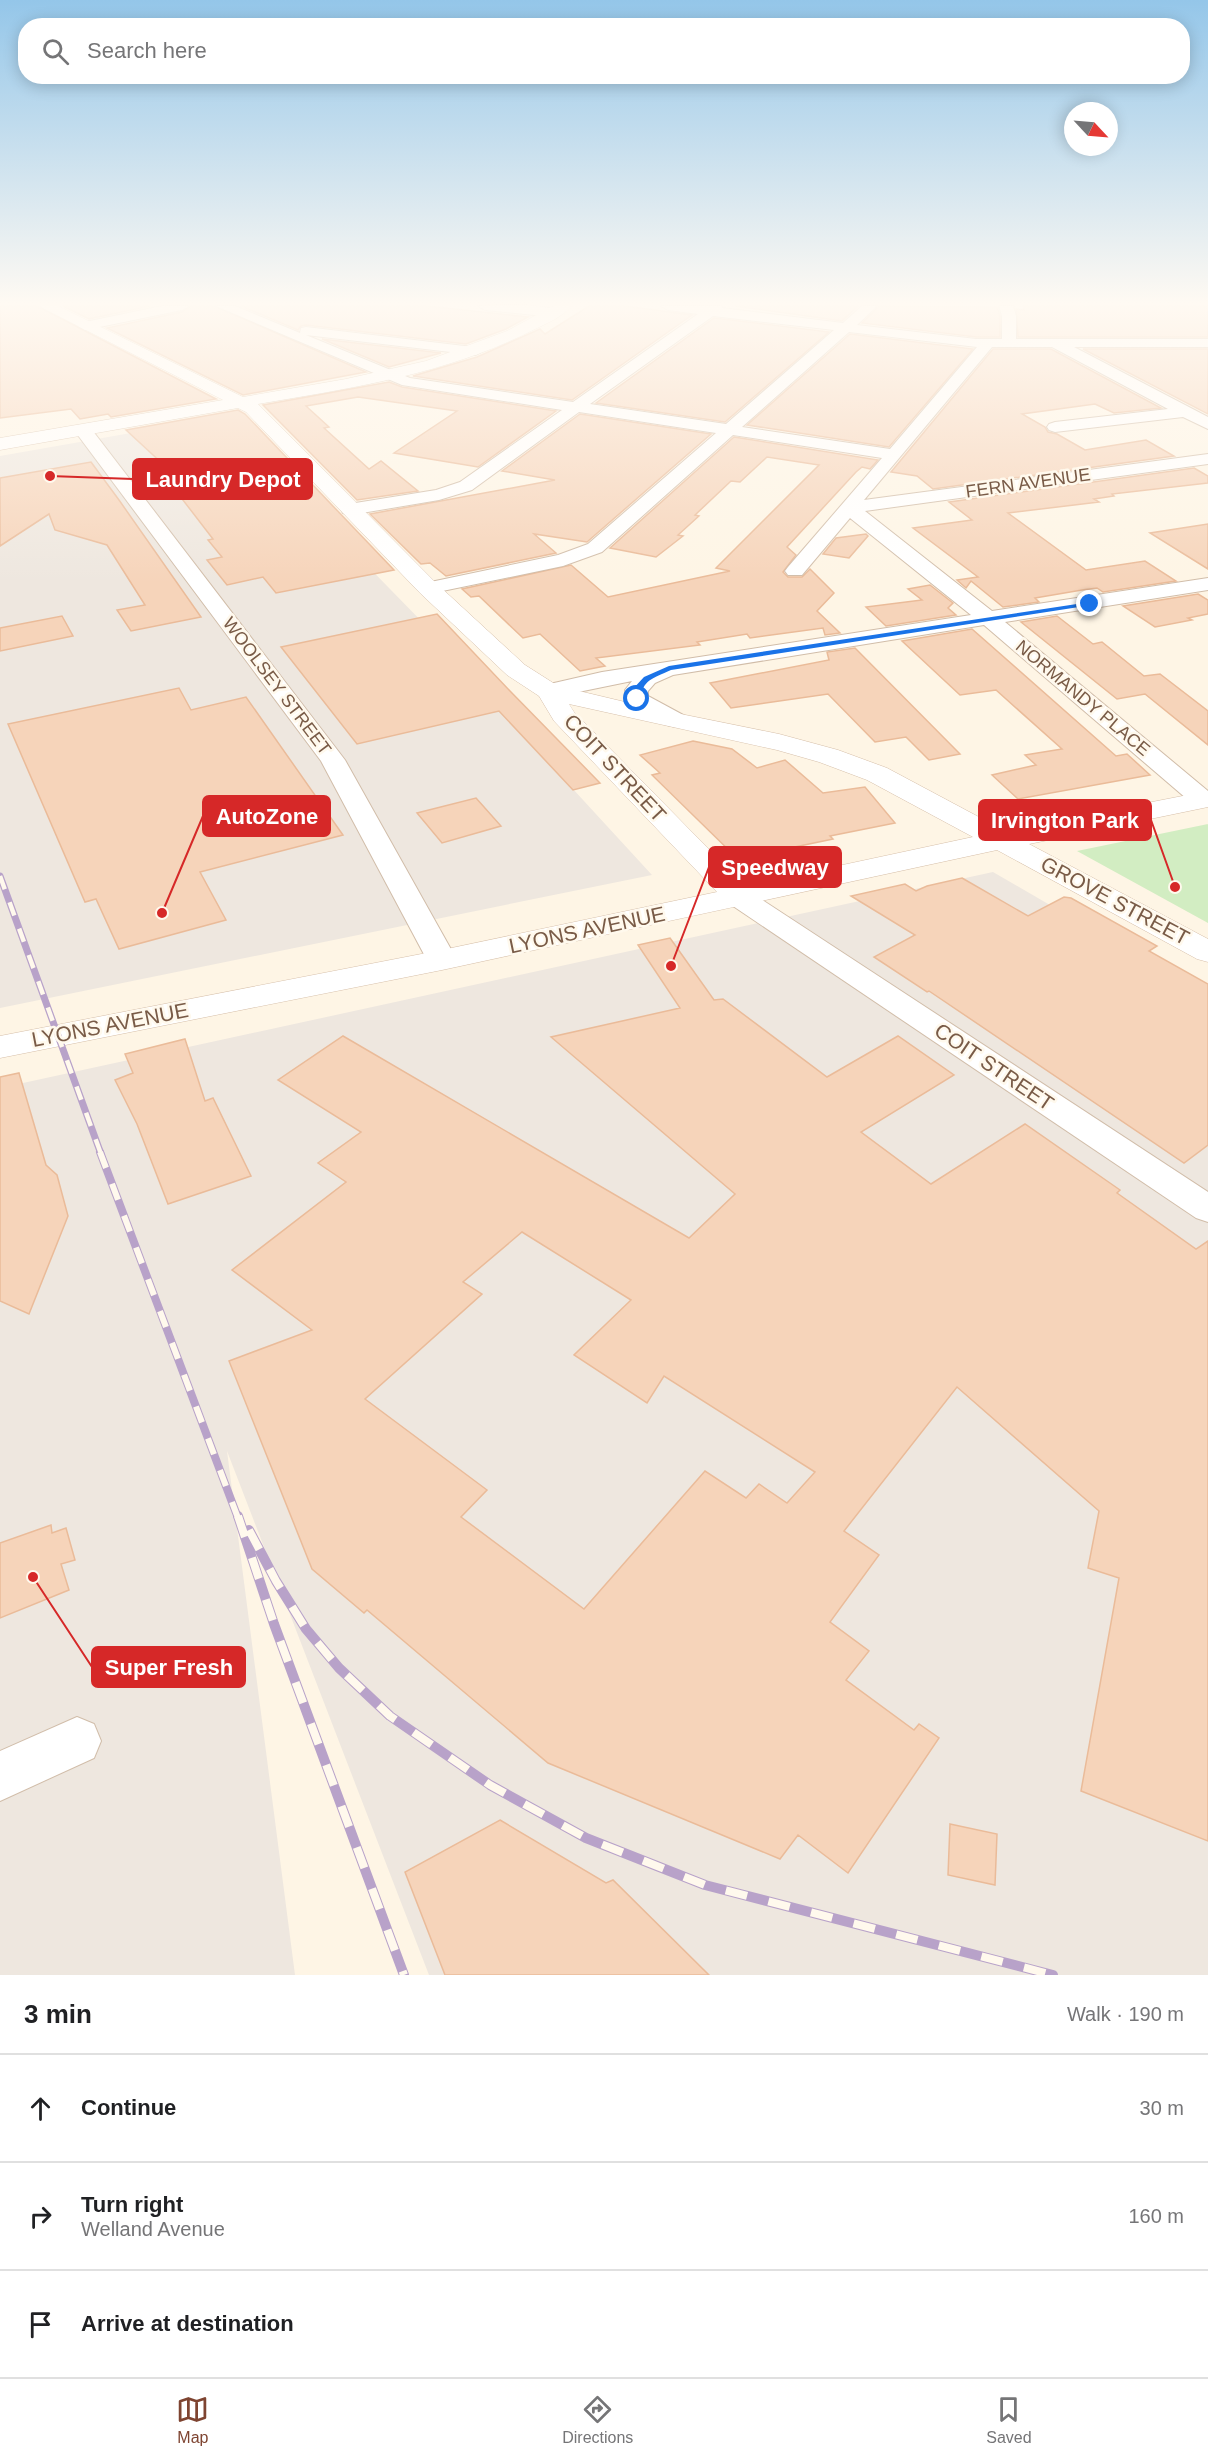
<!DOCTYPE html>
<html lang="en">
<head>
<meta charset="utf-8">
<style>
  body { margin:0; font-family:Arial,sans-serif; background:#f6f6f6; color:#202124 }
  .compass { position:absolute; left:1064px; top:102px; width:54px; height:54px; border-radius:50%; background:#fff; box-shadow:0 3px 15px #0003; rotate:116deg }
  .stop { position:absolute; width:18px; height:18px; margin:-14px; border:4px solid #1a73e8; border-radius:50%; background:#fff }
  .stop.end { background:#1a73e8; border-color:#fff; box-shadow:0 2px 6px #0008 }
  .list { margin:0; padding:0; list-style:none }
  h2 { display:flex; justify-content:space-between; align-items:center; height:78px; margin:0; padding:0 24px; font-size:26px }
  h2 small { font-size:20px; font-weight:400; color:#757577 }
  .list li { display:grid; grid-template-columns:39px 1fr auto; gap:18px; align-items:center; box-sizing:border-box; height:108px; padding:0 24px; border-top:2px solid #e0e0e0 }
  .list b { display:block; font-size:22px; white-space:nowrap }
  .list p { margin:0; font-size:20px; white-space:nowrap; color:#757577 }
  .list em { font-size:20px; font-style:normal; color:#757577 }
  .icon { flex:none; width:33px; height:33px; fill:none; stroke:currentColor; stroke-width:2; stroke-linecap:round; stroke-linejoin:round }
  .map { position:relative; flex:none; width:1208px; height:1975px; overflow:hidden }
  .search { position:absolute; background:#fff; box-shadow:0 3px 15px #0003; left:18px; right:18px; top:18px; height:66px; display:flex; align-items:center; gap:15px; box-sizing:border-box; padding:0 21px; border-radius:24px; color:#757577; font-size:22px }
  .sheet { height:402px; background:#fff }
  nav { display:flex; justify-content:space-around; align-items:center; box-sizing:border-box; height:84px; border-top:2px solid #e0e0e0; background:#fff; font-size:16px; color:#757577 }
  nav a { display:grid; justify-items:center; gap:3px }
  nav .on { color:#7e4431 }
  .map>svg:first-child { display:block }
  .industrial { fill:#eee7df }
  .green { fill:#d2edc2 }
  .building { fill:#f6d4ba; stroke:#eabb99; stroke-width:1.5; fill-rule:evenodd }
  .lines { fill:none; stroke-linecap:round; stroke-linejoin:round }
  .street-casing { stroke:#d1bda9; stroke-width:2 }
  .secondary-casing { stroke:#d6bfa9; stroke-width:1 }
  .street { fill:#fff; fill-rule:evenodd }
  .secondary { fill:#fff; fill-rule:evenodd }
  .rail-far2-casing { stroke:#b8a2c9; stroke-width:7 }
  .rail-far1-casing { stroke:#b8a2c9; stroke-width:8 }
  .rail-casing { stroke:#b8a2c9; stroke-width:10 }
  .rail-far2 { stroke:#fff9ed; stroke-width:4.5; stroke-dasharray:14; stroke-linecap:butt }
  .rail-far1 { stroke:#fff9ed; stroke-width:6; stroke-dasharray:17; stroke-linecap:butt }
  .rail { stroke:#fff9ed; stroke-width:8; stroke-dasharray:22; stroke-linecap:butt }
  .route { fill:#1a73e8 }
  .labels { text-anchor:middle; stroke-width:5; stroke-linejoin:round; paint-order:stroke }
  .far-street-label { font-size:18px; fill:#795b47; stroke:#fff9ed }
  .street-label { font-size:21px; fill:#795b47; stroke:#fff9ed }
  .leader { fill:none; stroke:#d62828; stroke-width:2 }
  .callout-dot { fill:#d62828; stroke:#fff9ed; stroke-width:2 }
  .callout { fill:#d62828; stroke:#d62828; stroke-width:2 }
  .callout-label { font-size:22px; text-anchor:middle; font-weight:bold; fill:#fff }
</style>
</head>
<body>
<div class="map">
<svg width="1208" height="1975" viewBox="0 0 1208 1975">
  <rect width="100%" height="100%" fill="#fef5e5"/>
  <g class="industrial">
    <path d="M 222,417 L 473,674 L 527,739 L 652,875 L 0,1008 L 0,456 Z"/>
    <path d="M 993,872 L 1208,997 L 1208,1975 L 429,1975 L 227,1451 L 295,1975 L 0,1975 L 0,1088 Z"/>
  </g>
  <path class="green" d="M 1208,823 L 1208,923 L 1077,851 L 1208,824 Z"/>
  <g class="building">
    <path d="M 0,306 L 37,306 L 216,399 L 111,417 L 108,414 L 80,419 L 71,409 L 0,418 Z"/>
    <path d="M 63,306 L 150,306 L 89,319 Z"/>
    <path d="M 191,306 L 214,306 L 366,372 L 243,395 L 107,328 L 182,312 Z"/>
    <path d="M 241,306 L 427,306 L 528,317 L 506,329 L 466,344 L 306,325 L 301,326 L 298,330 Z"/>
    <path d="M 589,306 L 625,306 L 692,315 L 572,400 L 413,376 L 477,357 L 540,329 L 545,334 Z"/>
    <path d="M 735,306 L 858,306 L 842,321 Z"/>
    <path d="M 879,306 L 997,307 L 1000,316 L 1000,337 L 976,337 L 862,323 Z"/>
    <path d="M 1023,306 L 1208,306 L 1208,337 L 1018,337 L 1016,309 L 1024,310 Z"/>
    <path d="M 714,318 L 829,332 L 725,422 L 596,403 Z"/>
    <path d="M 850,334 L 973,349 L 889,447 L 747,425 Z"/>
    <path d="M 322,339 L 441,353 L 389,367 Z"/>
    <path d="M 993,349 L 1051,349 L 1161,408 L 1114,413 L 1095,404 L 1022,414 L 1045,427 L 1048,432 L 1057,434 L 1085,450 L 1146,440 L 1174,456 L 933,489 L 917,476 L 891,472 Z"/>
    <path d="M 1083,349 L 1208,349 L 1208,414 Z"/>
    <path d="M 389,382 L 402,387 L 556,411 L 478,467 L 394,453 L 457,411 L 358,397 L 306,406 L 329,427 L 324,428 L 369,469 L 381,461 L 418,491 L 357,500 L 263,405 Z"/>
    <path d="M 238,410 L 245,414 L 394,570 L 276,593 L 263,577 L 227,585 L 207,560 L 222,557 L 208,540 L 213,539 L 176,491 L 146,496 L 132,479 L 154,475 L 150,469 L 166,467 L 126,430 Z"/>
    <path d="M 580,414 L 711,434 L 587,542 L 534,534 L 556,553 L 446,576 L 430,563 L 421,564 L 370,514 L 555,480 L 502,471 Z"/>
    <path d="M 734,437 L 878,460 L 870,469 L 862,467 L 856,472 L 787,547 L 796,555 L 783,572 L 788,577 L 802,577 L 810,569 L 834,593 L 817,611 L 840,633 L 825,635 L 823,628 L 750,638 L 747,634 L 697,642 L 700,645 L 596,658 L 605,666 L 580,671 L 540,634 L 523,638 L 479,596 L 471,597 L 462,589 L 571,565 L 608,597 L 730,571 L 716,568 L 819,465 L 767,457 L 740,482 L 731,481 L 695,515 L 699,516 L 678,535 L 683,536 L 656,557 L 610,548 Z"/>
    <path d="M 91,462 L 119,500 L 201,617 L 131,631 L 117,610 L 145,605 L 107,545 L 55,530 L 49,514 L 0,546 L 0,478 Z"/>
    <path d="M 1194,468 L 1208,476 L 1208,483 L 1112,494 L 1114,496 L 1094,499 L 1099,502 L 1008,513 L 1086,570 L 1145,561 L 1176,581 L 1103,592 L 1097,588 L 1082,590 L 1035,598 L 1039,602 L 1003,607 L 971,581 L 966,588 L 957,580 L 978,577 L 913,528 L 972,520 L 949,502 Z"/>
    <path d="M 1208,524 L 1208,569 L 1150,533 Z"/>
    <path d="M 866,534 L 868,536 L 849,558 L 823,554 L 836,538 Z"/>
    <path d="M 930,585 L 953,603 L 948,608 L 956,615 L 886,626 L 866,607 L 922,600 L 908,589 Z"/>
    <path d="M 1198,594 L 1208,600 L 1208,614 L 1188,618 L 1192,620 L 1155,627 L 1123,606 Z"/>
    <path d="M 437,614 L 510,691 L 600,783 L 573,790 L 499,711 L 357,744 L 281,647 Z"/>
    <path d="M 62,616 L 73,636 L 0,651 L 0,628 Z"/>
    <path d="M 1057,616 L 1093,644 L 1102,642 L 1144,676 L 1160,674 L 1208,711 L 1208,745 L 1145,694 L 1117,699 L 1021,622 Z"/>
    <path d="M 972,629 L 1116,756 L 1127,754 L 1150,775 L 1018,799 L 992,775 L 1036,765 L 1025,755 L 1062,749 L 996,690 L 960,695 L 902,641 Z"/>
    <path d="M 855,648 L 960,754 L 929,760 L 906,737 L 875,742 L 828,694 L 731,708 L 710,683 L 829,660 L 827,652 Z"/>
    <path d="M 179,688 L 191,710 L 246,697 L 343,835 L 200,872 L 226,920 L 119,949 L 96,899 L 85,902 L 8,724 Z"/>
    <path d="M 693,741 L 732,749 L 757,768 L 785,760 L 823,793 L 865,787 L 895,823 L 830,836 L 833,839 L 766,853 L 771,858 L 743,864 L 652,775 L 660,773 L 640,755 Z"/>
    <path d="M 476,798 L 501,826 L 442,843 L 417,813 Z"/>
    <path d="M 962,878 L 1028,916 L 1064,897 L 1071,898 L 1157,946 L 1149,951 L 1208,984 L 1208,1145 L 1184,1163 L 929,991 L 927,992 L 874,957 L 915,935 L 851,896 L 905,884 L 916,891 L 927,886 Z"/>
    <path d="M 670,938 L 714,1000 L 723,999 L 827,1077 L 898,1036 L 954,1075 L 861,1132 L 931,1184 L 1025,1124 L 1120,1190 L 1117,1193 L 1196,1249 L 1208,1241 L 1208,1841 L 1081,1791 L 1119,1578 L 1088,1568 L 1099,1511 L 957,1387 L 844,1531 L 879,1555 L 830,1622 L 869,1651 L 846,1680 L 914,1730 L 919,1724 L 939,1738 L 848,1873 L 798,1835 L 780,1859 L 548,1763 L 367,1610 L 364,1613 L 312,1569 L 229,1361 L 312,1330 L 232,1270 L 346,1182 L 318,1163 L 361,1132 L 278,1080 L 343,1036 L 689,1238 L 735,1194 L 551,1037 L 680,1008 L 638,945 ZM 522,1232 L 631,1300 L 574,1355 L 647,1403 L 664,1376 L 815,1472 L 787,1503 L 759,1484 L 746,1498 L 705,1471 L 584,1609 L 461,1517 L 487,1490 L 365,1399 L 482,1294 L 463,1282 Z"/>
    <path d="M 185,1039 L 205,1101 L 213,1098 L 251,1176 L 168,1204 L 137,1124 L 115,1080 L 133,1073 L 125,1054 Z"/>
    <path d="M 19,1073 L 46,1165 L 57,1175 L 68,1216 L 29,1314 L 0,1301 L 0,1077 Z"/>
    <path d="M 51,1525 L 52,1533 L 66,1528 L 75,1560 L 61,1564 L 69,1590 L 0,1618 L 0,1543 Z"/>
    <path d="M 500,1820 L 606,1883 L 613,1880 L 709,1975 L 445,1975 L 405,1872 Z"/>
    <path d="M 950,1824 L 997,1834 L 995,1885 L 948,1875 Z"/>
  </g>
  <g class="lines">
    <g class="street-casing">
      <g id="street">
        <path d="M 162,306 L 189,306 L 182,310 L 85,330 L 78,326 L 85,322 Z"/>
        <path d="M 216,306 L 235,306 L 300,333 L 301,328 L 306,327 L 481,348 L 483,351 L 476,355 L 306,335 L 410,378 L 573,402 L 698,314 L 668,310 L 661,306 L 722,306 L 722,308 L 843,323 L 862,306 L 877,306 L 857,325 L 976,339 L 1002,339 L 1002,316 L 999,306 L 1013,306 L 1016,316 L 1016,339 L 1208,339 L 1208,347 L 1074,347 L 1208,417 L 1208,429 L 1183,417 L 1055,432 L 1049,430 L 1047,427 L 1049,424 L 1055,422 L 1168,409 L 1052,347 L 992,347 L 864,500 L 1208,454 L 1208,464 L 865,511 L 992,611 L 1208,578 L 1208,590 L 1005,622 L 1208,791 L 1208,806 L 1194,805 L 984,625 L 673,675 L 655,683 L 648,691 L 648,696 L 685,716 L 689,721 L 685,726 C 666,731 645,713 629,704 L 625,690 L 632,681 L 549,698 L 541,696 L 538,691 L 541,686 L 602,672 L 971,615 L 850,518 L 802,575 L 788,575 L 785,571 L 788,567 L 882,458 L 733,435 L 602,552 L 563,566 L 428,594 L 421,592 L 418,588 L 421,584 L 558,555 L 588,544 L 716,433 L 579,412 L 472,490 L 439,500 L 350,515 L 343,513 L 341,509 L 343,505 L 436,490 L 460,482 L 562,410 L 402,385 ZM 713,316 L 834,330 L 726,424 L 590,404 ZM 849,332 L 977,347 L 890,449 L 742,427 Z"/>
        <path d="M 478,306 C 496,306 548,302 560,313 L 553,317 L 485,310 Z"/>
        <path d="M 83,425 L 89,426 L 345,760 L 457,960 L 452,966 L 442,969 L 432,966 L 427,960 L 321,761 L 77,434 L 75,430 L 77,426 Z"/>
        <path d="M 740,890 L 750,892 L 1208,1192 L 1208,1222 L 1196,1218 L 730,904 L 726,898 L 730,892 Z"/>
        <path d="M 77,1717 L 94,1724 L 101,1741 L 94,1758 L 0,1801 L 0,1751 Z"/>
      </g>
    </g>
    <g class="secondary-casing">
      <path id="secondary" d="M 39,306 L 58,306 L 243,397 L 346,379 L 426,361 L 507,331 L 553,306 L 571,306 C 563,317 545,324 533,330 C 447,374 352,388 258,404 L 436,583 L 525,665 L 558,686 L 646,707 L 779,734 L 838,750 L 887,768 L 1005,831 L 1208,791 L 1208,807 L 1029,844 L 1208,939 L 1208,962 L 1197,959 L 997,850 L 442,970 L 0,1058 L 0,1036 L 442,950 L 717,892 L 554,721 L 539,696 L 507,675 L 420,593 L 246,412 L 238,408 L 0,450 L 0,438 L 223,400 ZM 569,704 L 777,750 L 819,762 L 867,780 L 973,837 L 745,886 L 574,712 Z"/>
    </g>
    <use href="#street" class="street"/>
    <use href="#secondary" class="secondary"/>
    <g class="rail-far2-casing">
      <path id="rail-far2" d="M 0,876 L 101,1154"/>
    </g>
    <g class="rail-far1-casing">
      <path id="rail-far1" d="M 100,1152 L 238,1518"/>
    </g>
    <g class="rail-casing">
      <g id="rail">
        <path d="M 238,1516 L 274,1624 L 404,1975"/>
        <path d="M 249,1530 L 276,1581 L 306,1629 L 339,1668 L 390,1716 L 490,1785 L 586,1838 L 705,1885 L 1053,1975"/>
      </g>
    </g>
    <use href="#rail-far2" class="rail-far2"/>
    <use href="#rail-far1" class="rail-far1"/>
    <use href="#rail" class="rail"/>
  </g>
  <linearGradient id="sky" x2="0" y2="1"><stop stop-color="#94c6e9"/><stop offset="0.52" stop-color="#fffaf3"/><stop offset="1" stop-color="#fffaf3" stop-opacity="0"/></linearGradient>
  <rect width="1208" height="583" fill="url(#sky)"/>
  <path class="route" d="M 1090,602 L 1092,605 L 671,670 C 652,679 643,679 640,700 L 633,699 L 632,690 L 644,677 L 669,666 Z"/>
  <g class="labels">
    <g class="far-street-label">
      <text transform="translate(1028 483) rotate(-8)" y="6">FERN AVENUE</text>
      <text transform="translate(277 686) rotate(53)" y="6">WOOLSEY STREET</text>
      <text transform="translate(1083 698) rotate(40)" y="6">NORMANDY PLACE</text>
    </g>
    <g class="street-label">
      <text transform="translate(615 768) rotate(47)" y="7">COIT STREET</text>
      <text transform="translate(1115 901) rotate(28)" y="7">GROVE STREET</text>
      <text transform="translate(587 930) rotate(-12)" y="7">LYONS AVENUE</text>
      <text transform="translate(110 1025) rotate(-11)" y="7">LYONS AVENUE</text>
      <text transform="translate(994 1067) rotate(34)" y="7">COIT STREET</text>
    </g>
  </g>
  <path class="leader" d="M50 476L133 479M162 913L203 816M1175 887L1151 820M671 966L709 867M33 1577L92 1667"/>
  <g class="callout-dot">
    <circle cx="50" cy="476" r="6"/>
    <circle cx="162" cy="913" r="6"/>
    <circle cx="1175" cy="887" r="6"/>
    <circle cx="671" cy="966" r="6"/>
    <circle cx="33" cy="1577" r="6"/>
  </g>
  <g class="callout">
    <rect x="133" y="459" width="179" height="40" rx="6"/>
    <rect x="203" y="796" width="127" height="40" rx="6"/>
    <rect x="979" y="800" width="172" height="40" rx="6"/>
    <rect x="709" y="847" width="132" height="40" rx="6"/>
    <rect x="92" y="1647" width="153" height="40" rx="6"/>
  </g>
  <g class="callout-label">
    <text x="223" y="487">Laundry Depot</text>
    <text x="267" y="824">AutoZone</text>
    <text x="1065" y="828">Irvington Park</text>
    <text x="775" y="875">Speedway</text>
    <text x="169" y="1675">Super Fresh</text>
  </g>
</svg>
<svg class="compass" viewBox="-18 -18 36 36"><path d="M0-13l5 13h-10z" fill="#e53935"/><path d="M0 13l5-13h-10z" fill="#757577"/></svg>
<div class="stop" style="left:637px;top:699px"></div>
<div class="stop end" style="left:1090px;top:604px"></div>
<div class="search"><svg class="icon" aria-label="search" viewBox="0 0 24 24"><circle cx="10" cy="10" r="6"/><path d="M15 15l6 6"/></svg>Search here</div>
</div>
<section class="sheet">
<h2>3 min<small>Walk · 190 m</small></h2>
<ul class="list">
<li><svg class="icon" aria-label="ahead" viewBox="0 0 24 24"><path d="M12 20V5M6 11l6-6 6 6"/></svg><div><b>Continue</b></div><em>30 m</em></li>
<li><svg class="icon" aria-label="right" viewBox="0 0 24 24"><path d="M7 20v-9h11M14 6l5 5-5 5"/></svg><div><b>Turn right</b><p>Welland Avenue</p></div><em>160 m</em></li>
<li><svg class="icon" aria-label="arrive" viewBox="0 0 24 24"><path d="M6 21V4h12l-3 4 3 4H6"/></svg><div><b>Arrive at destination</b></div></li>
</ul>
</section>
<nav>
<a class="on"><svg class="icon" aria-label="map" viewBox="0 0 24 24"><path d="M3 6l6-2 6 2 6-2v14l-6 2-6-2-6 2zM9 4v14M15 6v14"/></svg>Map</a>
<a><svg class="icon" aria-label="directions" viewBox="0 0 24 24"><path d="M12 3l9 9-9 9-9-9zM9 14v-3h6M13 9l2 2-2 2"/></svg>Directions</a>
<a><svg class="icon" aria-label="saved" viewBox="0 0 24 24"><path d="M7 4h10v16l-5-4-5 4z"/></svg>Saved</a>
</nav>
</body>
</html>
